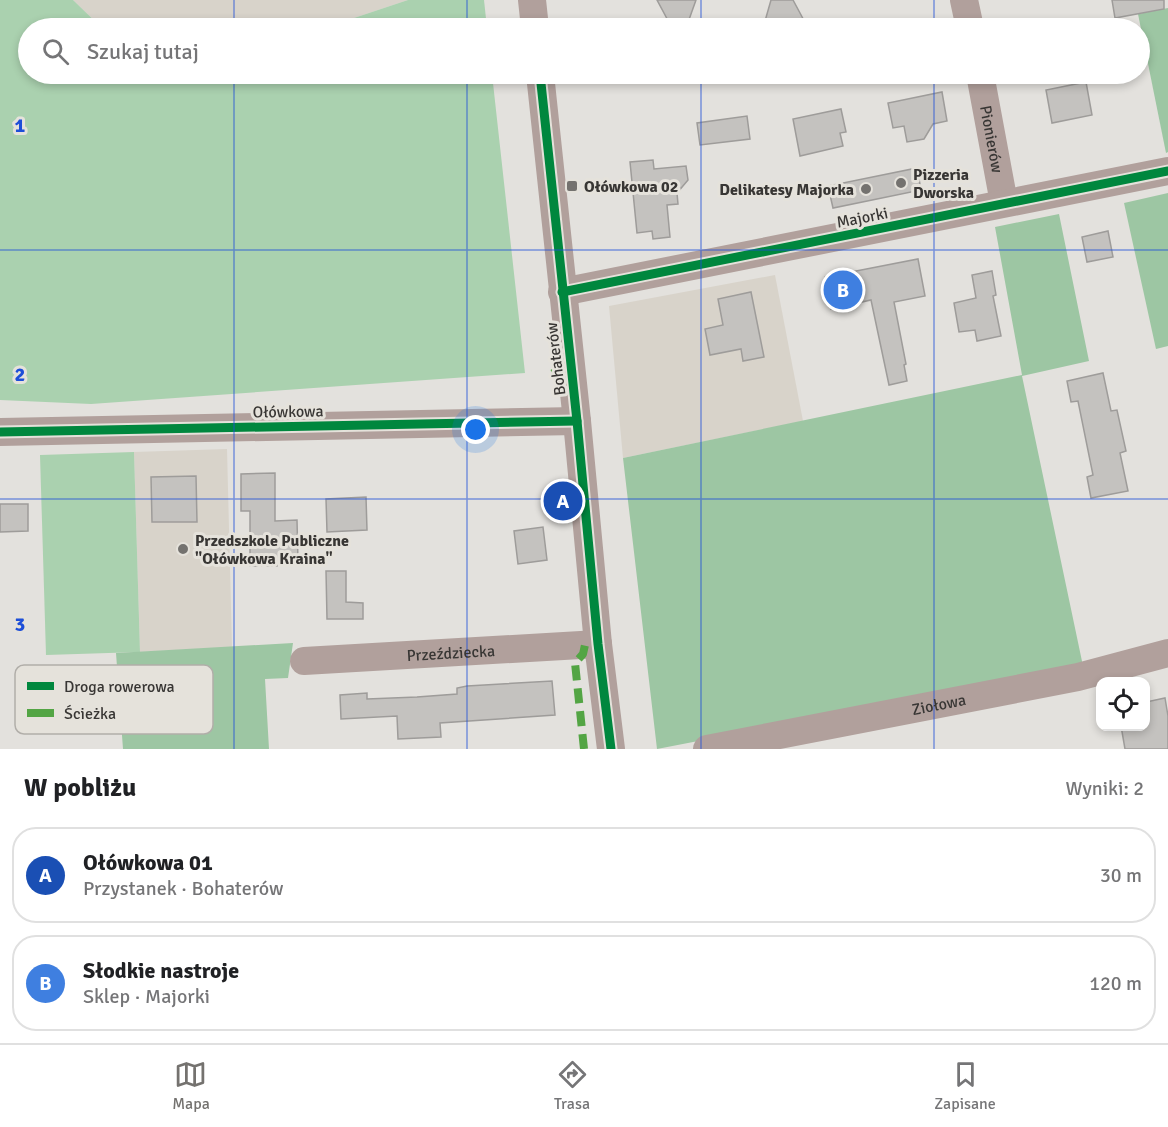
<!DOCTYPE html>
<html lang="pl">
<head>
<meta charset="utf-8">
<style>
  body { margin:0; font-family:Signika,sans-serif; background:#f6f6f6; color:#202124 }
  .controls { position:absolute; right:18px; bottom:18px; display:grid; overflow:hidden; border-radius:12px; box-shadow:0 3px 9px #0003 }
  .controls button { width:54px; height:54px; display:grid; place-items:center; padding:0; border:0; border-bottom:2px solid #e0e0e0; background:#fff; color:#202124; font:30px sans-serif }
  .you { position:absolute; left:476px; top:430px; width:21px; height:21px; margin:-15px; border:4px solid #fff; border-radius:50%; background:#1a73e8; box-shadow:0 0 0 9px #1a73e833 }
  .badge { display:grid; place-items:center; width:39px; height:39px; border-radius:50%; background:#74726f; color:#fff; font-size:20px; font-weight:700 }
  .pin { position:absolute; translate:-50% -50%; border:3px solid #fff; box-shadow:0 2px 6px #0006 }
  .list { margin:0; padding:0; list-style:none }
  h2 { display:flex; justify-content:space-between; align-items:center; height:78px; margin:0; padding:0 24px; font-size:26px }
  h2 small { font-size:20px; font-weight:400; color:#757577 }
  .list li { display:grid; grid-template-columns:39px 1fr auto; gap:18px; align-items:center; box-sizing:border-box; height:96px; margin:0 12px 12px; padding:0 12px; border:2px solid #e0e0e0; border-radius:24px }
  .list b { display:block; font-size:22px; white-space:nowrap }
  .list p { margin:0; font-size:20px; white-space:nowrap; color:#757577 }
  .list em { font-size:20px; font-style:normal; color:#757577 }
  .icon { flex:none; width:33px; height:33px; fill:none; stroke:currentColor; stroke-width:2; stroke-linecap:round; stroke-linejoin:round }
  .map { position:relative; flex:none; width:1168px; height:749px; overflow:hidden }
  .search { position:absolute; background:#fff; box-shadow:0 3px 9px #0003; left:18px; right:18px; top:18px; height:66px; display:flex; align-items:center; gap:15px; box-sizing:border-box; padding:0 21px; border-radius:33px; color:#757577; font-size:22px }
  .sheet { height:294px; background:#fff }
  nav { display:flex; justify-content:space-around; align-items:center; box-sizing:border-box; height:84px; border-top:2px solid #e0e0e0; background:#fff; font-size:16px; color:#757577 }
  nav a { display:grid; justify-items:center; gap:3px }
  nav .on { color:#74726f }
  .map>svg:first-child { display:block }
  .built { fill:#d8d3ca }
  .green { fill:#aad1af }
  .forest { fill:#9dc6a3 }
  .building { fill:#c4c2bf; stroke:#9e9c9a; stroke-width:1.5 }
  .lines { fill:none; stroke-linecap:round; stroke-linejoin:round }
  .minor { stroke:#b1a09c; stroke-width:28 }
  .quiet { stroke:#53a544; stroke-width:8; stroke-dasharray:15 8; stroke-linecap:butt }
  .cycleway-casing { stroke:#e5e2db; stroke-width:13 }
  .cycleway { stroke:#00873e; stroke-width:9 }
  .grid { fill:none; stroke:#1d4ed8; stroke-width:1.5; stroke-opacity:0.55 }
  .poi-dot { fill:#74726f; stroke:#e5e2db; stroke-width:2 }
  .labels { text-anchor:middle; stroke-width:6; stroke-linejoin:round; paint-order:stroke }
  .street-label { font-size:16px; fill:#383634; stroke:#e5e2db }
  .poi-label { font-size:16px; font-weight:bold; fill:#383634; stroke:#e5e2db; text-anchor:start }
  .key { fill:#e5e2db; stroke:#b1aea9; stroke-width:1.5 }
  .key-label { font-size:16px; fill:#383634 }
  .grid-label { font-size:20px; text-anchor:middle; font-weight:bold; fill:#1d4ed8; stroke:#e5e2db; stroke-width:6; stroke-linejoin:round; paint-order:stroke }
</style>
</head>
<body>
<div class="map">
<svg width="1168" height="749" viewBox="0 0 1168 749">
  <rect width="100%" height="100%" fill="#e3e1dd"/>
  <g class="built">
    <path d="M 73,0 L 408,0 L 324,28 L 102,28 Z"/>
    <path d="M 775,275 L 803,421 L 623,458 L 609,306 Z"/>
    <path d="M 227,449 L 232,647 L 140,652 L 134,452 Z"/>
  </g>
  <g class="green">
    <path d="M 0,0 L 73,0 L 102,28 L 28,28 L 28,74 L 492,74 L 525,373 L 91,404 L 0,400 Z"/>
    <path d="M 408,0 L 484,0 L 487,28 L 324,28 Z"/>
    <path d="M 134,452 L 140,652 L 46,655 L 40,455 Z"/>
  </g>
  <g class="forest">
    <path d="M 1168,8 L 1168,152 L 1166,153 L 1138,14 Z"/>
    <path d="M 1168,193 L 1168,346 L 1156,349 L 1124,203 Z"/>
    <path d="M 1059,214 L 1089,361 L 1022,376 L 1083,666 L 657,749 L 623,458 L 1022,375 L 995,227 Z"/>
    <path d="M 293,643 L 288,678 L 265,679 L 269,749 L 123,749 L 116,653 Z"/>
  </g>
  <g class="building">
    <path d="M 657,0 L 696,0 L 686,28 L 672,28 Z"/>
    <path d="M 771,0 L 793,0 L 808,28 L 763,28 Z"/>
    <path d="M 1112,0 L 1164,0 L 1164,9 L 1115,18 Z"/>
    <path d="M 1086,82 L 1092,115 L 1052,123 L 1046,90 Z"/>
    <path d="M 942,92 L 947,121 L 933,124 L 924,139 L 907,142 L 904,126 L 893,128 L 888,103 Z"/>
    <path d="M 841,109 L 846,132 L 840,133 L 843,146 L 800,156 L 793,119 Z"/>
    <path d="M 747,116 L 750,139 L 700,145 L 697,123 Z"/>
    <path d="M 653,160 L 654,169 L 686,166 L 688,180 L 677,193 L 678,204 L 667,205 L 670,237 L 653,239 L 652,231 L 637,233 L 630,162 Z"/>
    <path d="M 917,168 L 921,190 L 833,208 L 828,186 Z"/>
    <path d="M 1108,231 L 1113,257 L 1087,262 L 1082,237 Z"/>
    <path d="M 918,259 L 925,296 L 894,302 L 906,364 L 904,365 L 907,381 L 889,385 L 871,300 L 831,309 L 825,277 Z"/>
    <path d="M 992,271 L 996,295 L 993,296 L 1001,336 L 977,341 L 975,330 L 959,332 L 954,303 L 976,298 L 972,275 Z"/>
    <path d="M 751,292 L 764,357 L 743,361 L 741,349 L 710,355 L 705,329 L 723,325 L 718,299 Z"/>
    <path d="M 1103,373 L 1111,411 L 1117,410 L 1126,451 L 1120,453 L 1128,491 L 1091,498 L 1087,477 L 1093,475 L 1078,401 L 1071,402 L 1067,381 Z"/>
    <path d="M 275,473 L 275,521 L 297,520 L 298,562 L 277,562 L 277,566 L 250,566 L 250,511 L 241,511 L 241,474 Z"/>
    <path d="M 196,476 L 197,522 L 152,522 L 151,477 Z"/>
    <path d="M 366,497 L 367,530 L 327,532 L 326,499 Z"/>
    <path d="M 0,504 L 28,504 L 28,531 L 0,532 Z"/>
    <path d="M 543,527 L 547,560 L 518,564 L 514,531 Z"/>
    <path d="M 326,571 L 346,571 L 346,602 L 363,603 L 363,619 L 327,619 Z"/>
    <path d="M 552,681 L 555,715 L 440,723 L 441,737 L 398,739 L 397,716 L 341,719 L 340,695 L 367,693 L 367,699 L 417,697 L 457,694 L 457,688 L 467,686 Z"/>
    <path d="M 1165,698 L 1168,716 L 1168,749 L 1125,749 L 1121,726 L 1146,726 L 1146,702 Z"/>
  </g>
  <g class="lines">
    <g class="minor">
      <path d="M 532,0 L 535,28"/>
      <path d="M 964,0 L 970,28"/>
      <path d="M 540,74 L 577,421 L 598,644 L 611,749"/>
      <path id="s1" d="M 980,74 L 1004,203"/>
      <path d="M 562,292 L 1168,171"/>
      <path d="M 0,432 L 577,421"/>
      <path id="s2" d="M 304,661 L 598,644"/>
      <path id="s3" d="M 707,749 L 1078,677 L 1168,653"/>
    </g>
    <g class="quiet">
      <path d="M 554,368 L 559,377"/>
      <path d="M 584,749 L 575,663 L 583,654 L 585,645"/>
    </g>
    <g class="cycleway-casing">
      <g id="cycleway">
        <path d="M 540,74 L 577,421 L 598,644 L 611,749"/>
        <path d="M 562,292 L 1168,171"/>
        <path d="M 0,432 L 577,421"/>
      </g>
    </g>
    <use href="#cycleway" class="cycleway"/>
  </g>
  <path class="grid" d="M 234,0 L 234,28M 467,0 L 467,28M 701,0 L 701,28M 934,0 L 934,28M 234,74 L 234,749M 467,74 L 467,749M 701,74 L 701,749M 934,74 L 934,749M 0,250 L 1168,250M 0,499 L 1168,499"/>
  <g class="poi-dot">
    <circle cx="901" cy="183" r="6"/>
    <rect x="566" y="180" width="12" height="12" rx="3"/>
    <circle cx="866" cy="189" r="6"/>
    <circle cx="183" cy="549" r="6"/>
  </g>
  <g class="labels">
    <g class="street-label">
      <text dy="6" stroke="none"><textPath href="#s1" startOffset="66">Pionierów</textPath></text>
      <text transform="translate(862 217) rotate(-11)" y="6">Majorki</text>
      <text transform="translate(555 359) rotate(-97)" y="6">Bohaterów</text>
      <text transform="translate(288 411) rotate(-1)" y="6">Ołówkowa</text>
      <text dy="6" stroke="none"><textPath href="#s2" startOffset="147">Przeździecka</textPath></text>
      <text dy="6" stroke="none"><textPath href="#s3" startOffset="236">Ziołowa</textPath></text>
    </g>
    <g class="poi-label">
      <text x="913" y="180">Pizzeria<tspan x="913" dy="18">Dworska</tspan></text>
      <text x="584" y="192">Ołówkowa 02</text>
      <text x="854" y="195" text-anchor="end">Delikatesy Majorka</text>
      <text x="195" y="546">Przedszkole Publiczne<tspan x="195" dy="18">"Ołówkowa Kraina"</tspan></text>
    </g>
  </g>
  <rect x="15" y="665" width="198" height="69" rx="9" class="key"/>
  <rect x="27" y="682" width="27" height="8" fill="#00873e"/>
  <rect x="27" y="709" width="27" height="8" fill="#53a544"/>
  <g class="key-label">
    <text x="64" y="692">Droga rowerowa</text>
    <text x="64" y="719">Ścieżka</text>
  </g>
  <g class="grid-label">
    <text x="20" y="132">1</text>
    <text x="20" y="381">2</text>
    <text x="20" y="631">3</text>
  </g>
</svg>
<div class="controls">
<button><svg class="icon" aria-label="locate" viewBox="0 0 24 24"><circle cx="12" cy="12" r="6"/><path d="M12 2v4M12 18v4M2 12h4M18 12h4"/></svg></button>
</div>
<div class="you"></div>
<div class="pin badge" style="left:563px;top:501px;background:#1a4fb4">A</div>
<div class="pin badge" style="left:843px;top:290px;background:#3f7fe0">B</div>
<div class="search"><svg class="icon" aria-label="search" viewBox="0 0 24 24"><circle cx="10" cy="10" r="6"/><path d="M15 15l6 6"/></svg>Szukaj tutaj</div>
</div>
<section class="sheet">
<h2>W pobliżu<small>Wyniki: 2</small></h2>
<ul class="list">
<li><span class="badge" style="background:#1a4fb4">A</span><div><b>Ołówkowa 01</b><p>Przystanek · Bohaterów</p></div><em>30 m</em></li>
<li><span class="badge" style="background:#3f7fe0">B</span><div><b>Słodkie nastroje</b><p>Sklep · Majorki</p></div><em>120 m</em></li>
</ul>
</section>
<nav>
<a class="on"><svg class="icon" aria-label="map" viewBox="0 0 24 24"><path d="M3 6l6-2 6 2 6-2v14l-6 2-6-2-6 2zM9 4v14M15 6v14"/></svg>Mapa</a>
<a><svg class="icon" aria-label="directions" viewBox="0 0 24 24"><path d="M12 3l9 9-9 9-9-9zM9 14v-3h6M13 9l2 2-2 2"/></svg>Trasa</a>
<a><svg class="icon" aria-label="saved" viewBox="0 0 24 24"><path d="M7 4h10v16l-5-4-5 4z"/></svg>Zapisane</a>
</nav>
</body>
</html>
